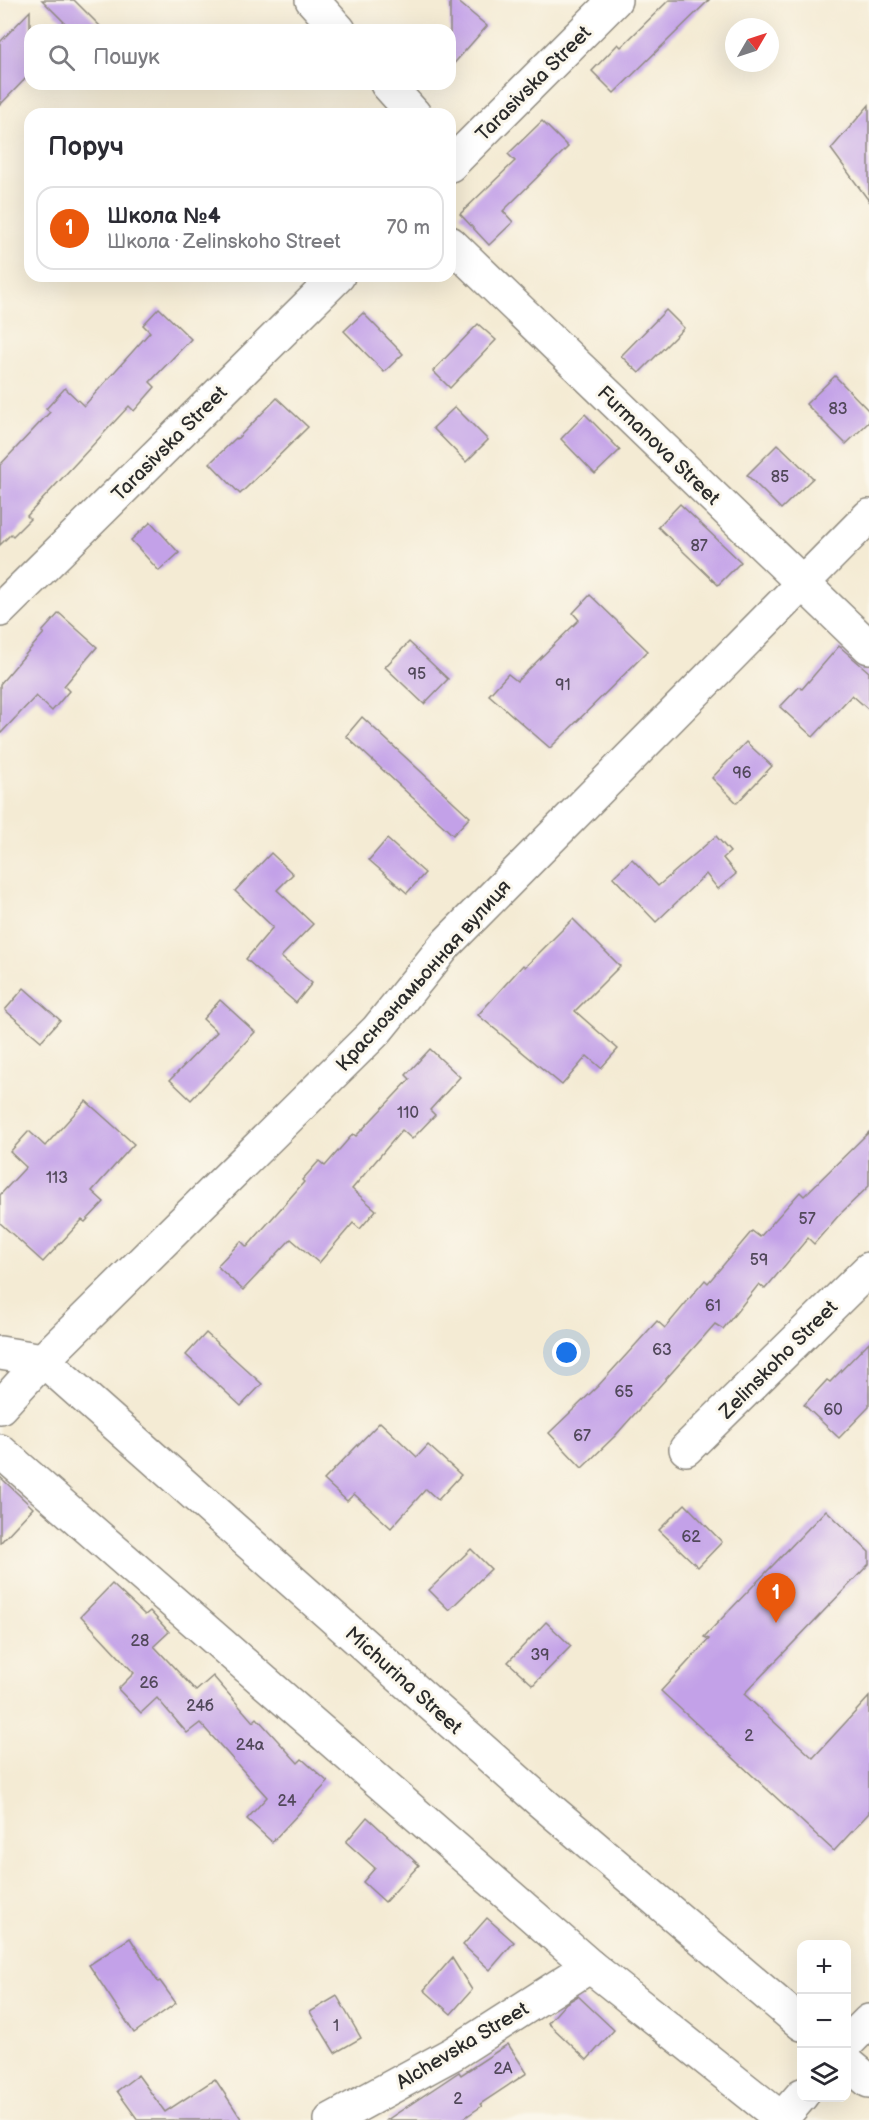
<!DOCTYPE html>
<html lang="uk">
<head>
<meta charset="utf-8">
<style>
  body { margin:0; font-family:"Balsamiq Sans",sans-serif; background:#f2f2f3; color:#2b2b33 }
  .controls { position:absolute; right:18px; bottom:18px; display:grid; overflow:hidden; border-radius:12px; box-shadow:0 6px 24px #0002 }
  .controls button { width:54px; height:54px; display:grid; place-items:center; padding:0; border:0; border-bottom:2px solid #e1e1e2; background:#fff; color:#2b2b33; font:30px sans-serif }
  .compass { position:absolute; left:725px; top:18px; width:54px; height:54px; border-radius:50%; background:#fff; box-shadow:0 6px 24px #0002; rotate:51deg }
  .you { position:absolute; left:567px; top:1353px; width:21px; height:21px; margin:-15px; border:4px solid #fff; border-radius:50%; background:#1a73e8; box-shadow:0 0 0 9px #1a73e833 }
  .badge { display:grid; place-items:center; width:39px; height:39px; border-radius:50%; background:#ea580c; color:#fff; font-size:20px; font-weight:700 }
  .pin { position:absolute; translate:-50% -50px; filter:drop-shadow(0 2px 3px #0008) }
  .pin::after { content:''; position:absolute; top:32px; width:21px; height:18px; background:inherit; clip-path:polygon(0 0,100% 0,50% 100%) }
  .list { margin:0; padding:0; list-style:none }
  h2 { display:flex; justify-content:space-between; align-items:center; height:78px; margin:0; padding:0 24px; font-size:26px }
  h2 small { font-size:20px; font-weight:400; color:#7c7c81 }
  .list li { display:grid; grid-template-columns:39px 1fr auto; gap:18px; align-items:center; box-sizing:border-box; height:84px; margin:0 12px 12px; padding:0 12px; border:2px solid #e1e1e2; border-radius:18px }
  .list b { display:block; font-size:22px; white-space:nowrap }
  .list p { margin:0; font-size:20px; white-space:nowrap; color:#7c7c81 }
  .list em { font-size:20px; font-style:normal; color:#7c7c81 }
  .icon { flex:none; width:33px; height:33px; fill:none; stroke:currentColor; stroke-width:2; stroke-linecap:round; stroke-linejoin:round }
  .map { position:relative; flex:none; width:869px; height:2120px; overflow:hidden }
  .search { position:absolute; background:#fff; box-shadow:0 6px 24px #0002; left:24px; top:24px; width:432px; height:66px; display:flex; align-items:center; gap:15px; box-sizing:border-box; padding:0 21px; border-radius:18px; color:#7c7c81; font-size:22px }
  .panel { position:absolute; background:#fff; box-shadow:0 6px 24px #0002; left:24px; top:108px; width:432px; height:174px; border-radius:18px }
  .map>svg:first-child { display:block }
  .building { fill:#c3a1e8 }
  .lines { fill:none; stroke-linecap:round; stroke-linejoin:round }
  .street-casing { stroke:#908b80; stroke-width:36 }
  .street { stroke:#fff; stroke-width:33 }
  .labels { text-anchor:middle; stroke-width:6; stroke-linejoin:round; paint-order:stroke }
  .number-label { font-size:16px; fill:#51485a }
  .street-label { font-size:20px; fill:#2b2b2b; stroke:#fbf7ec }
</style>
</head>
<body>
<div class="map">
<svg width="869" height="2120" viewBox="0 0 869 2120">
  <rect width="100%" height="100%" fill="#fbf7ec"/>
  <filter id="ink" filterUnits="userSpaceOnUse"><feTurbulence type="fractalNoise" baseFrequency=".0167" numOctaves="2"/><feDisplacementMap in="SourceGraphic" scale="12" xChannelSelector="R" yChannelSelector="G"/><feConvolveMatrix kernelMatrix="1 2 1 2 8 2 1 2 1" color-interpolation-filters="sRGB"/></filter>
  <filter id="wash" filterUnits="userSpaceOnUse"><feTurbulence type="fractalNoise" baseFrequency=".008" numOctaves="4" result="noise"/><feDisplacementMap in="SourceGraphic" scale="24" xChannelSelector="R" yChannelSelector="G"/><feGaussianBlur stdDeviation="1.35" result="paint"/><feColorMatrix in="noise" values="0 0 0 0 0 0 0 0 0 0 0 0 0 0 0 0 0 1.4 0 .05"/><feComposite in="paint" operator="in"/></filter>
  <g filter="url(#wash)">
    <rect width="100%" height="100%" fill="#f4ebd4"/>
    <g id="blocks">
      <g class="building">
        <path d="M 42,0 L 74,0 L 104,30 L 72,30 Z"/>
        <path d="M 450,0 L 456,0 L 487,26 L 450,68 Z"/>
        <path d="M 669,0 L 709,0 L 614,93 L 592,71 L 618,44 L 621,47 Z"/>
        <path d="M 30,11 L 30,74 L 0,105 L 0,42 Z"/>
        <path d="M 869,105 L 869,201 L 831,149 Z"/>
        <path d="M 542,121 L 568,147 L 503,211 L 513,222 L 489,245 L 460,214 L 515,161 L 508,154 Z"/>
        <path d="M 159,308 L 191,339 L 150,382 L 155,387 L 134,411 L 129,406 L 27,516 L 30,519 L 13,536 L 11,534 L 0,545 L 0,465 L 50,412 L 46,409 L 65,388 L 84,406 L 150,332 L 143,325 Z"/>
        <path d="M 666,310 L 684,328 L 639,373 L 621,356 Z"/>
        <path d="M 363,313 L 403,354 L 384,372 L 344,331 Z"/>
        <path d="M 478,324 L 496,340 L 450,388 L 433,371 Z"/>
        <path d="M 835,376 L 869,411 L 869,422 L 846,444 L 806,404 Z"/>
        <path d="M 277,398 L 308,427 L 240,494 L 210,463 L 236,438 L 237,439 Z"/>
        <path d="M 455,407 L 488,440 L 466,462 L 433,428 Z"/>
        <path d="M 585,414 L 620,450 L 595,474 L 561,439 Z"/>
        <path d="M 778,444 L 813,478 L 781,509 L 747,475 Z"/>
        <path d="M 680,504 L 741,562 L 718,585 L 658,527 Z"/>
        <path d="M 151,522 L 179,553 L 159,571 L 131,540 Z"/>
        <path d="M 590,595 L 648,651 L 550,748 L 489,695 L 508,674 L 517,681 L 579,620 L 573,613 Z"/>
        <path d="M 59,613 L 97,647 L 64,686 L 69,691 L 52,711 L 36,696 L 0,734 L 0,684 L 44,633 L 42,632 Z"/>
        <path d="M 409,642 L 448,679 L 424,704 L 385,667 Z"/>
        <path d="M 839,646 L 869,672 L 869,710 L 852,695 L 813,737 L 780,707 L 799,687 L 802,689 Z"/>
        <path d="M 362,717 L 470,817 L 453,835 L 346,736 Z"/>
        <path d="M 746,742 L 772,766 L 737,803 L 712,778 Z"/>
        <path d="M 716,836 L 730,852 L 723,858 L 736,874 L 718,889 L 706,874 L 656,922 L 613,877 L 632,859 L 658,886 Z"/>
        <path d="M 387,839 L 425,873 L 407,893 L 369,860 Z"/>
        <path d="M 271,853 L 293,874 L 277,890 L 313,924 L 281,957 L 312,983 L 296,1003 L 246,959 L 273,927 L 235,891 Z"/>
        <path d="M 573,919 L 620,966 L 575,1011 L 618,1049 L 601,1068 L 587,1056 L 562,1085 L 478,1015 L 523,965 L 525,967 Z"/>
        <path d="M 24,988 L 60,1020 L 41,1041 L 5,1010 Z"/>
        <path d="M 220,1000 L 255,1032 L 191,1100 L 170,1080 L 217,1032 L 203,1019 Z"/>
        <path d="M 430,1049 L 460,1077 L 430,1110 L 435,1115 L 412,1139 L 402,1130 L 352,1189 L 376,1210 L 360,1229 L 353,1223 L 319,1263 L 291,1239 L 243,1290 L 217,1266 L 241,1241 L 247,1247 L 304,1182 L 302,1180 L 319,1161 L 325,1166 L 353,1134 L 356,1136 L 410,1079 L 406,1075 Z"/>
        <path d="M 86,1101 L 134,1144 L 92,1191 L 104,1202 L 85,1222 L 82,1220 L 43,1262 L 0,1223 L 0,1195 L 26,1167 L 10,1152 L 29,1131 L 45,1146 Z"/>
        <path d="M 869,1132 L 869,1186 L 839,1215 L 814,1244 L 808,1238 L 765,1289 L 759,1284 L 723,1329 L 715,1324 L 615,1436 L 582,1468 L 549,1433 L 598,1386 L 657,1321 L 665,1328 L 705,1280 L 708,1283 L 752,1231 L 760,1237 L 800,1192 L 804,1196 Z"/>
        <path d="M 206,1333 L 262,1384 L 241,1406 L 186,1355 Z"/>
        <path d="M 869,1342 L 869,1407 L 839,1438 L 804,1405 L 827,1380 L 830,1382 Z"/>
        <path d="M 380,1422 L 417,1457 L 428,1445 L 461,1475 L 438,1500 L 426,1489 L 391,1528 L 354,1494 L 347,1501 L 324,1480 Z"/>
        <path d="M 0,1477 L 33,1508 L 0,1543 Z"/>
        <path d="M 685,1504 L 722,1542 L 698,1567 L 659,1530 Z"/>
        <path d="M 826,1510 L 869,1552 L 869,1564 L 744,1694 L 813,1758 L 869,1697 L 869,1813 L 834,1851 L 661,1691 L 709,1639 L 704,1637 Z"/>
        <path d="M 471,1549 L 491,1569 L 449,1610 L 429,1590 Z"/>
        <path d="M 112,1584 L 145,1615 L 150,1611 L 169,1632 L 154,1646 L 196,1691 L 213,1676 L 253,1722 L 257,1718 L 298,1763 L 302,1759 L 328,1782 L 272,1842 L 247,1819 L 267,1797 L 200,1723 L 187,1733 L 157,1698 L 141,1713 L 118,1689 L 134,1673 L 81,1616 Z"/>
        <path d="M 546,1622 L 571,1646 L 533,1685 L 508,1662 Z"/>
        <path d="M 367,1817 L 419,1865 L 385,1902 L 363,1882 L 375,1868 L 346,1842 Z"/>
        <path d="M 487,1918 L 514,1942 L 490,1970 L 463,1945 Z"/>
        <path d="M 130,1938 L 158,1982 L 160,1981 L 176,2003 L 134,2033 L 89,1965 Z"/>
        <path d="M 452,1958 L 472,1990 L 451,2014 L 424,1990 Z"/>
        <path d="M 337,1996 L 361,2038 L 335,2053 L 310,2012 Z"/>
        <path d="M 578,1996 L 614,2030 L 587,2060 L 548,2023 L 566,2003 Z"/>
        <path d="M 508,2044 L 527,2073 L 480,2104 L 482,2106 L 461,2120 L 387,2120 L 459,2072 L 461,2075 Z"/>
        <path d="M 138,2075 L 165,2112 L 215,2079 L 242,2120 L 138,2120 L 117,2091 Z"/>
      </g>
    </g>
  </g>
  <g filter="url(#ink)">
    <use href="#blocks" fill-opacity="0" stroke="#908b80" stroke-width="1.5"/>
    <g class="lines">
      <g class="street-casing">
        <g id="street">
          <path d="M 312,0 L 339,30"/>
          <path d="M 387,84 L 414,114"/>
          <path d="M 450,165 L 615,0"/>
          <path d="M 450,243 L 869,647"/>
          <path d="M 0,610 L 338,276"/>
          <path d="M 0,1353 L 43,1360 L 539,1800 L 802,2024"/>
          <path d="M 0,1407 L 43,1360 L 377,1030 L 447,943 L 869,516"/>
          <path d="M 686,1449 L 869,1269"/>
          <path d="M 0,1451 L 590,1966 L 783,2120"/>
          <path d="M 846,2044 L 869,2021"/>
          <path d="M 846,2062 L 869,2081"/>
          <path d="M 781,2119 L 802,2095"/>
          <path d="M 331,2120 L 454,2053 L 590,1966"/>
        </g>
      </g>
      <use href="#street" class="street"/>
    </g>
  </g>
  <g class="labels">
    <g class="number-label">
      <text x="838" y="414">83</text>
      <text x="780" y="482">85</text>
      <text x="699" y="551">87</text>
      <text x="417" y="679">95</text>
      <text x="563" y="690">91</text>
      <text x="742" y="778">96</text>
      <text x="408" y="1118">110</text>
      <text x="57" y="1183">113</text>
      <text x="807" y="1224">57</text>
      <text x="759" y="1265">59</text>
      <text x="713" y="1311">61</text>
      <text x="662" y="1355">63</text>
      <text x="624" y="1397">65</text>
      <text x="833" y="1415">60</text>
      <text x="582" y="1441">67</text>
      <text x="691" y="1542">62</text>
      <text x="140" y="1646">28</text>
      <text x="540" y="1660">39</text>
      <text x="149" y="1688">26</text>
      <text x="200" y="1711">24б</text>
      <text x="749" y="1741">2</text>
      <text x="250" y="1750">24а</text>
      <text x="287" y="1806">24</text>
      <text x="336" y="2031">1</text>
      <text x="503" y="2074">2А</text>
      <text x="458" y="2104">2</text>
    </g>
    <g class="street-label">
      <text transform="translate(533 83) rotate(-45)" y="7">Tarasivska Street</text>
      <text transform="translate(169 443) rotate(-45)" y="7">Tarasivska Street</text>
      <text transform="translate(659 445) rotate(44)" y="7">Furmanova Street</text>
      <text transform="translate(423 975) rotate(-48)" y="7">Краснознамьонная вулиця</text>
      <text transform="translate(778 1359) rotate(-45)" y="7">Zelinskoho Street</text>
      <text transform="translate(404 1680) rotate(42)" y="7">Michurina Street</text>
      <text transform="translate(462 2045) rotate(-31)" y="7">Alchevska Street</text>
    </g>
  </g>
</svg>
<div class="controls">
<button>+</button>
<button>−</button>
<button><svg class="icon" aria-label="layers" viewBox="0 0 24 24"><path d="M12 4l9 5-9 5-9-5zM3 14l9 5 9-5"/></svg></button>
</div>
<svg class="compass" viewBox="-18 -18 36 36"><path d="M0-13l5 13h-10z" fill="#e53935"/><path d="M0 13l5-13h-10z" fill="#7c7c81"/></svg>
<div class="you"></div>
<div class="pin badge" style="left:776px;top:1623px">1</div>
<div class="search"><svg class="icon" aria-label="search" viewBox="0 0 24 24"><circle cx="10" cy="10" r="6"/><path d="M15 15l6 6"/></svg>Пошук</div>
<section class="panel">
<h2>Поруч<small></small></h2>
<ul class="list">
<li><span class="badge">1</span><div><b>Школа №4</b><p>Школа · Zelinskoho Street</p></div><em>70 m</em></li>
</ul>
</section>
</div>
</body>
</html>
